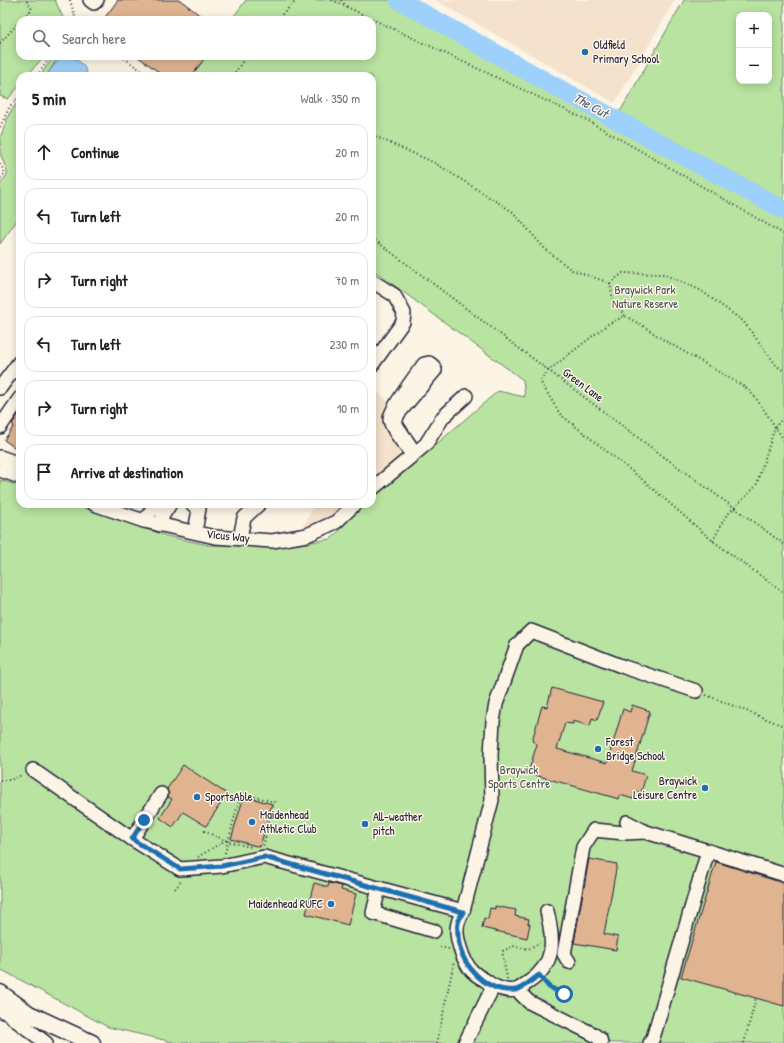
<!DOCTYPE html>
<html lang="en">
<head>
<meta charset="utf-8">
<style>
  body { margin:0; font-family:"Patrick Hand",sans-serif; background:#f2f2f2; color:#202124 }
  .controls { position:absolute; right:12px; top:12px; display:grid; overflow:hidden; border-radius:8px; box-shadow:0 2px 10px #0003 }
  .controls button { width:36px; height:36px; display:grid; place-items:center; padding:0; border:0; border-bottom:1px solid #e0e0e0; background:#fff; color:#202124; font:20px sans-serif }
  .stop { position:absolute; width:12px; height:12px; margin:-9px; border:3px solid #1f6fb2; border-radius:50%; background:#fff }
  .stop.end { background:#1f6fb2; border-color:#fff; box-shadow:0 1px 4px #0008 }
  .list { margin:0; padding:0; list-style:none }
  h2 { display:flex; justify-content:space-between; align-items:center; height:52px; margin:0; padding:0 16px; font-size:17px }
  h2 small { font-size:13px; font-weight:400; color:#757577 }
  .list li { display:grid; grid-template-columns:26px 1fr auto; gap:12px; align-items:center; box-sizing:border-box; height:56px; margin:0 8px 8px; padding:0 8px; border:1px solid #e0e0e0; border-radius:12px }
  .list b { display:block; font-size:15px; white-space:nowrap }
  .list em { font-size:13px; font-style:normal; color:#757577 }
  .icon { flex:none; width:22px; height:22px; fill:none; stroke:currentColor; stroke-width:2; stroke-linecap:round; stroke-linejoin:round }
  .map { position:relative; flex:none; width:784px; height:1043px; overflow:hidden }
  .search { position:absolute; background:#fff; box-shadow:0 2px 10px #0003; left:16px; top:16px; width:360px; height:44px; display:flex; align-items:center; gap:10px; box-sizing:border-box; padding:0 14px; border-radius:12px; color:#757577; font-size:15px }
  .panel { position:absolute; background:#fff; box-shadow:0 2px 10px #0003; left:16px; top:72px; width:360px; height:436px; border-radius:12px }
  .map>svg:first-child { display:block }
  .built { fill:#f4e2cc }
  .green { fill:#b8e3a0; stroke:#6d826e; fill-rule:evenodd }
  .water { fill:#9dd1fb; stroke:#6c8bae }
  .lines { fill:none; stroke-linecap:round; stroke-linejoin:round }
  .river { stroke:#9dd1fb; stroke-width:19 }
  .building { fill:#e1b491; stroke:#22223b }
  .minor-casing { stroke:#22223b; stroke-width:16 }
  .major-casing { stroke:#22223b; stroke-width:19 }
  .path { stroke:#22223b; stroke-width:2; stroke-dasharray:1 3; stroke-linecap:butt }
  .minor { stroke:#fcf5e5; stroke-width:13 }
  .major { stroke:#fcf5e5; stroke-width:16 }
  .route { stroke:#1f6fb2; stroke-width:5 }
  .poi-dot { fill:#1f6fb2; stroke:#fcf5e5; stroke-width:1.5 }
  .labels { text-anchor:middle; stroke-width:3; stroke-linejoin:round; paint-order:stroke }
  .poi-label { font-size:12px; fill:#22223b; stroke:#fcf5e5; text-anchor:start }
  .park-label { font-size:12px; fill:#485254; stroke:#fcf5e5 }
  .street-label { font-size:12px; fill:#22223b; stroke:#fcf5e5 }
  .water-label { font-size:13px; font-style:italic; fill:#475775; stroke:#fcf5e5 }
</style>
</head>
<body>
<div class="map">
<svg width="784" height="1043" viewBox="0 0 784 1043">
  <rect width="100%" height="100%" fill="#fcf5e5"/>
  <filter id="ink" filterUnits="userSpaceOnUse"><feTurbulence type="fractalNoise" baseFrequency=".025" numOctaves="2"/><feDisplacementMap in="SourceGraphic" scale="8" xChannelSelector="R" yChannelSelector="G"/><feConvolveMatrix kernelMatrix="1 2 1 2 8 2 1 2 1" color-interpolation-filters="sRGB"/></filter>
  <g filter="url(#ink)">
    <g class="built">
      <path d="M 435,0 L 675,0 L 615,103 Z"/>
      <path d="M 379,392 L 390,404 L 385,426 L 402,453 L 401,458 L 372,481 L 372,403 Z"/>
      <path d="M 315,504 L 347,504 L 334,517 L 301,531 Z"/>
    </g>
    <g class="green">
      <path d="M 0,0 L 55,0 L 64,20 L 20,20 L 20,56 L 44,56 L 27,76 L 20,76 L 20,85 L 8,99 L 0,96 Z"/>
      <path d="M 246,0 L 415,0 L 784,219 L 784,1043 L 177,1043 L 108,1027 L 0,969 L 0,480 L 20,486 L 20,504 L 73,504 L 167,536 L 208,545 L 285,546 L 331,539 L 364,504 L 372,504 L 372,496 L 377,490 L 426,453 L 498,391 L 525,397 L 523,380 L 372,269 L 372,76 L 192,76 L 206,56 L 372,56 L 372,20 L 231,20 Z"/>
      <path d="M 684,0 L 784,0 L 784,206 L 617,117 ZM 739,15 L 769,15 L 769,81 L 739,81 Z"/>
      <path d="M 54,56 L 59,56 L 46,76 L 40,76 Z"/>
      <path d="M 20,99 L 20,173 L 18,178 L 20,179 L 20,216 L 0,244 L 0,184 L 7,175 L 7,171 L 0,153 L 0,138 L 9,114 Z"/>
    </g>
    <path class="water" d="M 61,56 C 73,56 83,61 87,73 L 85,76 L 46,76 Z"/>
    <g class="lines">
      <path class="river" d="M 399,0 L 567,93 L 784,210"/>
    </g>
    <g class="building">
      <path d="M 118,0 L 180,0 L 206,20 L 103,20 Z"/>
      <path d="M 137,56 L 206,56 L 192,76 L 164,76 Z"/>
      <path d="M 20,412 L 20,451 L 4,440 L 14,426 L 12,424 Z"/>
      <path d="M 552,688 L 603,702 L 597,720 L 592,718 L 590,726 L 573,721 L 573,724 L 565,723 L 557,749 L 607,763 L 623,709 L 630,712 L 632,705 L 650,711 L 632,771 L 646,775 L 641,793 L 636,791 L 633,799 L 620,795 L 619,799 L 528,773 L 537,744 L 532,741 L 542,706 L 547,707 Z"/>
      <path d="M 183,765 L 227,794 L 206,826 L 183,812 L 173,827 L 160,818 L 172,799 L 168,797 L 169,794 L 167,789 Z"/>
      <path d="M 244,796 L 272,804 L 260,847 L 231,839 Z"/>
      <path d="M 589,859 L 617,864 L 604,934 L 618,937 L 616,950 L 574,943 Z"/>
      <path d="M 716,862 L 780,882 L 784,882 L 784,1006 L 681,977 Z"/>
      <path d="M 314,883 L 328,887 L 329,883 L 342,886 L 341,890 L 356,894 L 348,925 L 306,914 Z"/>
      <path d="M 495,906 L 516,910 L 515,916 L 529,919 L 528,924 L 530,924 L 527,938 L 482,928 L 484,918 L 488,919 L 490,908 L 495,909 Z"/>
    </g>
    <g class="lines">
      <g class="minor-casing">
        <g id="minor">
          <path d="M 90,0 L 94,3 L 97,0"/>
          <path d="M 372,281 L 394,295 L 404,313 L 403,322 L 372,365"/>
          <path d="M 429,363 L 433,366 L 435,370 L 398,414 L 395,423 L 411,447 L 413,455 C 407,448 390,428 390,419 C 390,409 417,374 424,364 Z"/>
          <path d="M 0,388 L 20,361"/>
          <path d="M 0,427 L 20,398"/>
          <path d="M 0,457 L 20,464"/>
          <path d="M 0,470 L 20,477"/>
          <path d="M 372,489 L 413,455 L 426,444 L 443,417 L 466,396"/>
          <path d="M 94,504 L 144,521 L 215,537 L 272,541 L 307,535 L 336,522 L 355,504"/>
          <path d="M 192,504 L 199,509 L 195,532"/>
          <path d="M 144,521 L 156,504"/>
          <path d="M 160,525 L 163,515 L 170,504"/>
          <path d="M 240,538 L 244,518 L 259,504"/>
          <path d="M 33,770 L 132,839"/>
          <path d="M 161,794 L 132,839 L 180,869 L 222,866 L 264,857 L 463,911"/>
          <path d="M 627,822 L 646,832 L 708,851 L 653,1038 L 650,1043"/>
          <path d="M 708,851 L 782,874"/>
          <path d="M 379,888 L 373,913 L 434,931"/>
          <path d="M 547,911 C 554,941 556,963 529,982 C 525,984 520,989 516,990 C 505,992 493,987 485,980 C 481,978 476,975 472,971 C 463,962 454,935 458,923 C 459,919 461,915 463,911 L 492,800 L 491,755 L 493,721 L 496,704 L 517,645 L 531,631 L 624,667 L 696,691"/>
          <path d="M 569,962 L 564,954 L 583,847 L 594,830 L 624,833 L 646,832"/>
          <path d="M 517,990 L 529,1002 L 593,1034 L 600,1039 L 601,1043"/>
          <path d="M 13,1018 L 46,1043"/>
          <path d="M 465,1043 L 493,987"/>
        </g>
      </g>
      <g class="major-casing">
        <g id="major">
          <path d="M 0,993 L 29,1014 L 92,1043"/>
          <path d="M 0,1008 L 25,1021"/>
        </g>
      </g>
      <g class="path">
        <path d="M 70,0 L 76,20"/>
        <path d="M 332,0 L 587,120 L 784,234"/>
        <path d="M 341,0 L 347,7"/>
        <path d="M 21,20 L 32,9 L 26,0"/>
        <path d="M 276,20 L 297,0"/>
        <path d="M 0,43 L 20,21"/>
        <path d="M 121,56 L 149,76"/>
        <path d="M 37,76 L 51,56"/>
        <path d="M 233,76 L 246,56"/>
        <path d="M 0,127 L 10,106 L 20,96"/>
        <path d="M 372,135 L 435,163 L 513,212 L 545,249 L 572,270 L 610,283 L 623,273 L 663,274 L 700,290 L 743,321 L 777,366 L 784,371"/>
        <path d="M 0,164 L 5,173 L 0,179"/>
        <path d="M 372,238 L 656,451 L 784,544"/>
        <path d="M 610,283 L 613,301 L 625,316"/>
        <path d="M 784,440 L 756,398 L 745,387 L 662,339 L 645,327 L 625,316 L 608,324 L 549,370 L 540,381 L 560,414 L 644,481 L 713,541 L 784,593"/>
        <path d="M 713,541 L 725,517 L 756,486 L 775,427 L 784,417"/>
        <path d="M 706,695 L 784,726"/>
        <path d="M 0,780 L 10,780 L 22,775"/>
        <path d="M 204,831 L 229,842 L 251,847"/>
        <path d="M 225,853 L 241,793 L 274,802 L 263,847"/>
        <path d="M 198,857 L 226,840"/>
        <path d="M 175,889 L 182,880"/>
        <path d="M 440,947 L 449,949"/>
        <path d="M 507,979 C 506,970 502,960 503,951 L 513,946 L 528,949 L 540,943"/>
        <path d="M 546,983 L 553,989 L 564,994"/>
        <path d="M 437,1043 L 454,962"/>
        <path d="M 744,1043 L 756,998"/>
      </g>
      <use href="#minor" class="minor"/>
      <use href="#major" class="major"/>
    </g>
  </g>
  <g class="lines" filter="url(#ink)">
    <path class="route" d="M 144,820 L 132,839 L 180,869 L 222,866 L 264,857 L 463,912 C 461,915 459,919 458,923 C 457,927 458,932 458,935 C 459,964 486,993 515,990 C 521,990 533,979 539,975 L 549,987 L 564,994"/>
  </g>
  <g class="poi-dot">
    <circle cx="585" cy="52" r="4"/>
    <circle cx="598" cy="749" r="4"/>
    <circle cx="705" cy="788" r="4"/>
    <circle cx="197" cy="797" r="4"/>
    <circle cx="252" cy="822" r="4"/>
    <circle cx="365" cy="824" r="4"/>
    <circle cx="331" cy="904" r="4"/>
  </g>
  <g class="labels">
    <g class="poi-label">
      <text x="593" y="49">Oldfield<tspan x="593" dy="14">Primary School</tspan></text>
      <text x="606" y="746">Forest<tspan x="606" dy="14">Bridge School</tspan></text>
      <text x="697" y="785" text-anchor="end">Braywick<tspan x="697" dy="14">Leisure Centre</tspan></text>
      <text x="205" y="801">SportsAble</text>
      <text x="260" y="819">Maidenhead<tspan x="260" dy="14">Athletic Club</tspan></text>
      <text x="373" y="821">All-weather<tspan x="373" dy="14">pitch</tspan></text>
      <text x="323" y="908" text-anchor="end">Maidenhead RUFC</text>
    </g>
    <g class="park-label">
      <text x="645" y="294">Braywick Park<tspan x="645" dy="14">Nature Reserve</tspan></text>
      <text x="519" y="774">Braywick<tspan x="519" dy="14">Sports Centre</tspan></text>
    </g>
    <g class="street-label">
      <text transform="translate(583 385) rotate(37)" y="4">Green Lane</text>
      <text transform="translate(228 536) rotate(6)" y="4">Vicus Way</text>
    </g>
    <g class="water-label">
      <text transform="translate(591 105) rotate(29)" y="5">The Cut</text>
    </g>
  </g>
</svg>
<div class="controls">
<button>+</button>
<button>−</button>
</div>
<div class="stop" style="left:564px;top:994px"></div>
<div class="stop end" style="left:144px;top:820px"></div>
<div class="search"><svg class="icon" aria-label="search" viewBox="0 0 24 24"><circle cx="10" cy="10" r="6"/><path d="M15 15l6 6"/></svg>Search here</div>
<section class="panel">
<h2>5 min<small>Walk · 350 m</small></h2>
<ul class="list">
<li><svg class="icon" aria-label="ahead" viewBox="0 0 24 24"><path d="M12 20V5M6 11l6-6 6 6"/></svg><div><b>Continue</b></div><em>20 m</em></li>
<li><svg class="icon" aria-label="left" viewBox="0 0 24 24"><path d="M17 20v-9H6M10 6l-5 5 5 5"/></svg><div><b>Turn left</b></div><em>20 m</em></li>
<li><svg class="icon" aria-label="right" viewBox="0 0 24 24"><path d="M7 20v-9h11M14 6l5 5-5 5"/></svg><div><b>Turn right</b></div><em>70 m</em></li>
<li><svg class="icon" aria-label="left" viewBox="0 0 24 24"><path d="M17 20v-9H6M10 6l-5 5 5 5"/></svg><div><b>Turn left</b></div><em>230 m</em></li>
<li><svg class="icon" aria-label="right" viewBox="0 0 24 24"><path d="M7 20v-9h11M14 6l5 5-5 5"/></svg><div><b>Turn right</b></div><em>10 m</em></li>
<li><svg class="icon" aria-label="arrive" viewBox="0 0 24 24"><path d="M6 21V4h12l-3 4 3 4H6"/></svg><div><b>Arrive at destination</b></div></li>
</ul>
</section>
</div>
</body>
</html>
